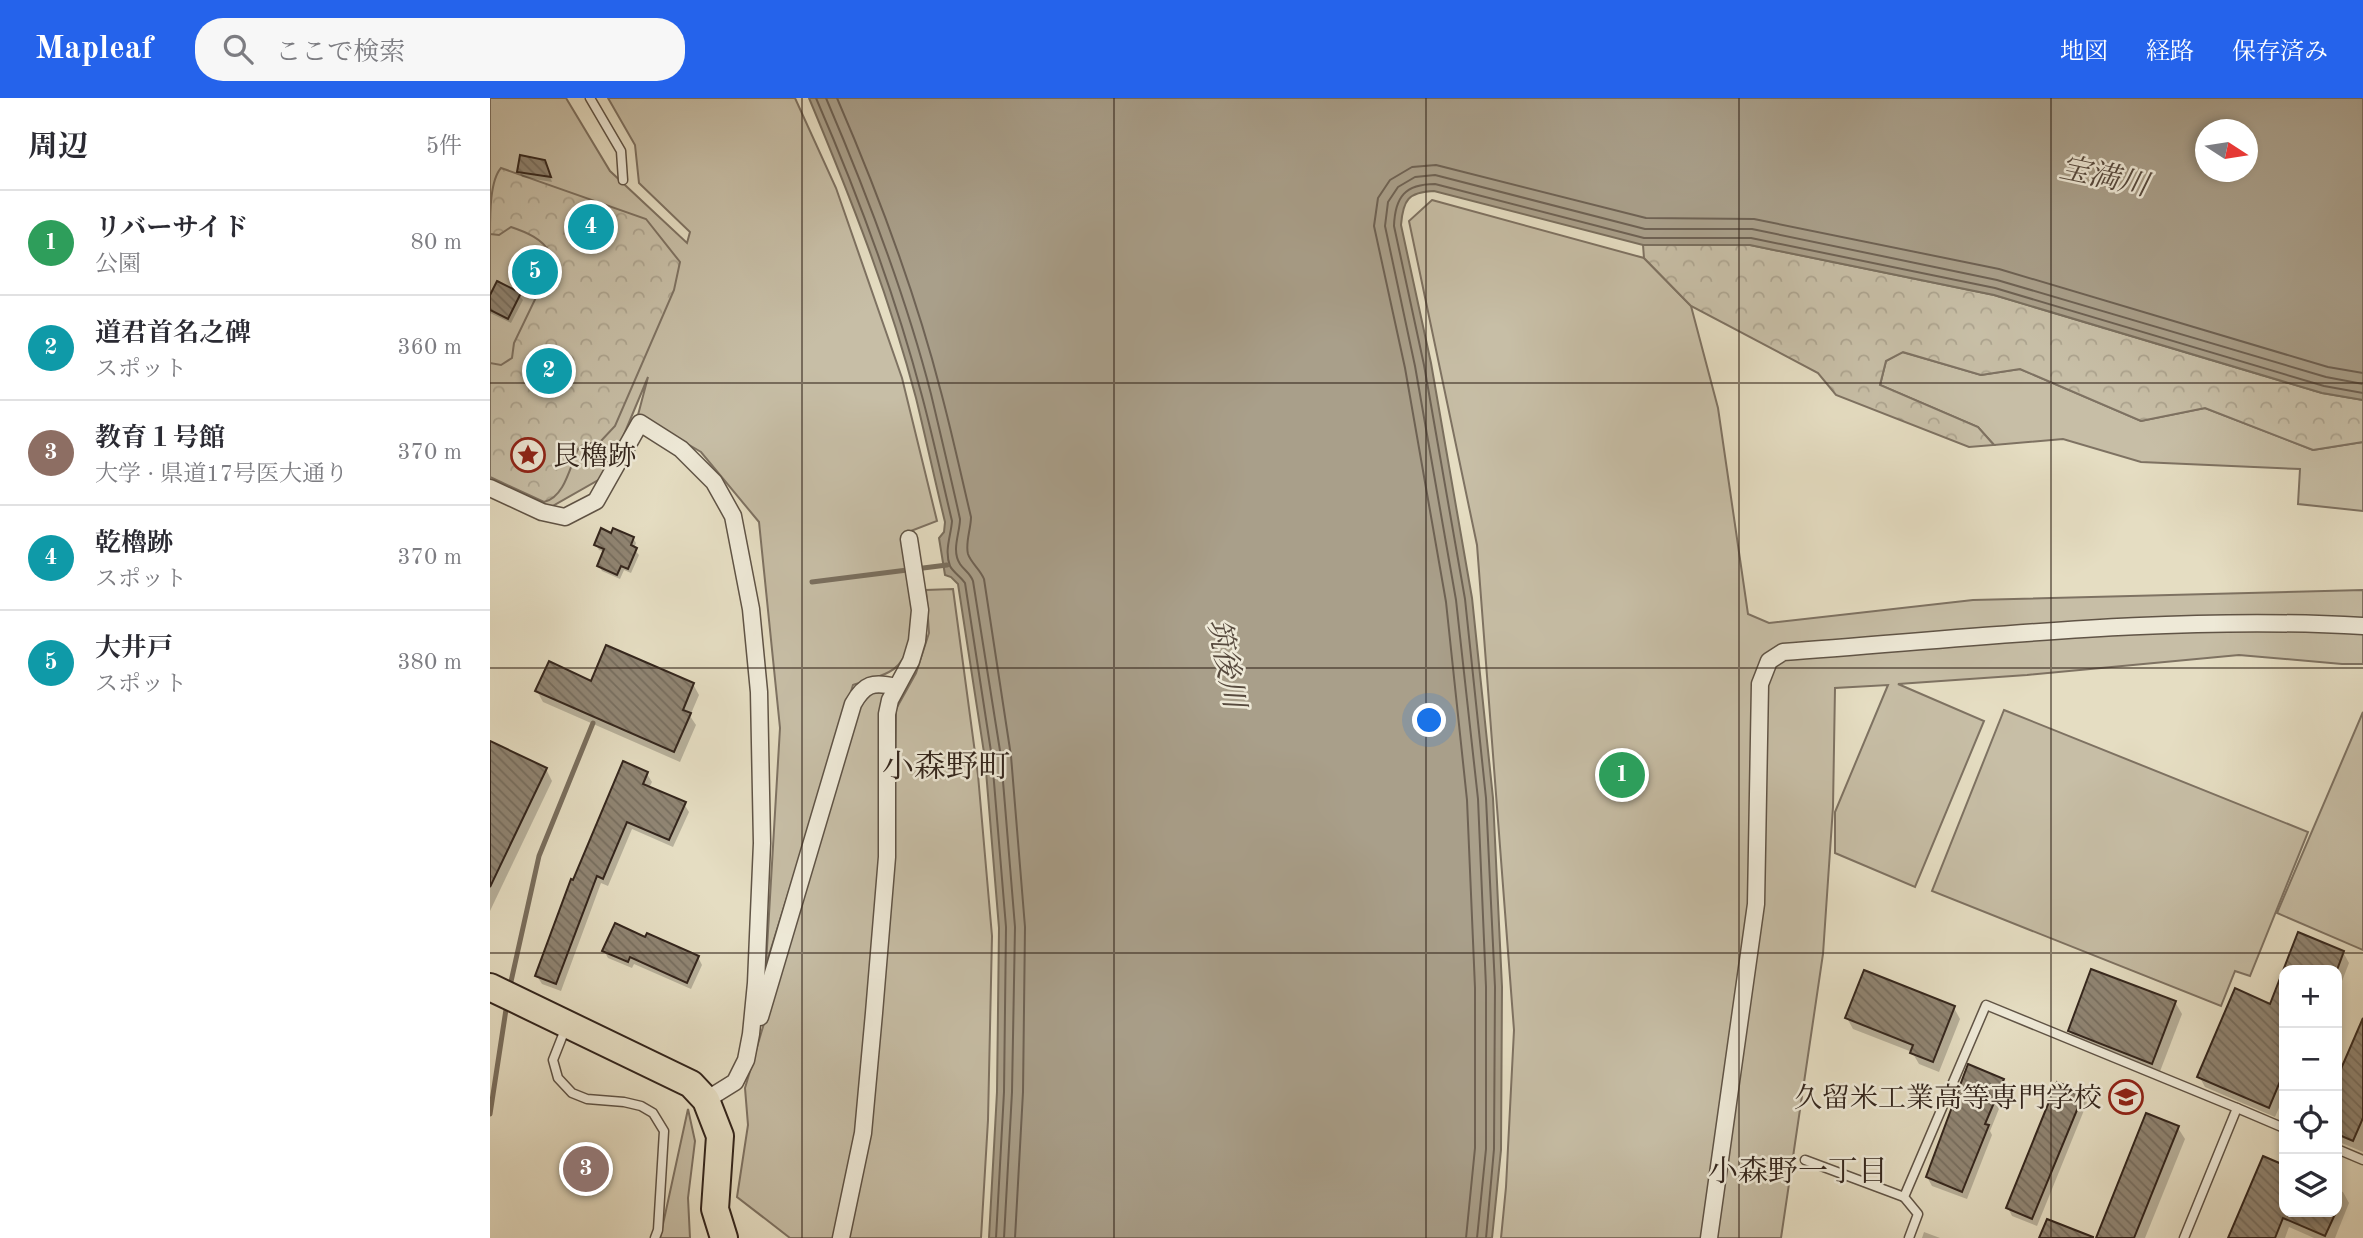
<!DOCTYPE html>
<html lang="ja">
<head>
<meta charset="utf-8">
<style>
  body { margin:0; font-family:"Old Standard TT","Noto Serif JP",serif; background:#f7f7f7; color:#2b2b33 }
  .controls { position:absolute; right:21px; bottom:21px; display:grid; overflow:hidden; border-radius:14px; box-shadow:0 4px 10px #0003 }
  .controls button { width:63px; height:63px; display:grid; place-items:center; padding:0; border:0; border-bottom:2px solid #e1e1e2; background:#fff; color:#2b2b33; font:35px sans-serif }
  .compass { position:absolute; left:1705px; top:21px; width:63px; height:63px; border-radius:50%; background:#fff; box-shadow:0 4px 10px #0003; rotate:102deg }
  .you { position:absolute; left:940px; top:623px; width:24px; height:24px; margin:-18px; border:5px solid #fff; border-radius:50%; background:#1a73e8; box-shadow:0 0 0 10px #1a73e833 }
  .badge { display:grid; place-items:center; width:46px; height:46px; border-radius:50%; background:#2563eb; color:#fff; font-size:23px; font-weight:700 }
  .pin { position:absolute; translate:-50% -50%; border:4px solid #fff; box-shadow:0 2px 7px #0006 }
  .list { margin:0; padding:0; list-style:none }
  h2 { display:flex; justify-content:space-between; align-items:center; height:91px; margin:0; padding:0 28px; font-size:30px }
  h2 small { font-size:23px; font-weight:400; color:#7c7c81 }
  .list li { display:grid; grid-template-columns:46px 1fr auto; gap:21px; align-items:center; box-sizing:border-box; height:105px; padding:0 28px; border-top:2px solid #e1e1e2 }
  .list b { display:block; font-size:26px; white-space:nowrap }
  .list p { margin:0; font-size:23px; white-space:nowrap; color:#7c7c81 }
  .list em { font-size:23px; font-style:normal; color:#7c7c81 }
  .icon { flex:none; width:38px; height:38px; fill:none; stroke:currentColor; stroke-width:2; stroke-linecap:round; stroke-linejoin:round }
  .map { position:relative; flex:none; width:1873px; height:1140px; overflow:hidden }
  header { display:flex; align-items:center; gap:42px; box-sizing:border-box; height:98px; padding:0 35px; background:#2563eb; color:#fff }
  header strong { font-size:33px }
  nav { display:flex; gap:38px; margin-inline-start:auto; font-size:24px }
  .search { width:490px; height:63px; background:#f7f7f7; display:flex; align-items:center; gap:18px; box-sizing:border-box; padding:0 24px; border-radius:28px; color:#7c7c81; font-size:26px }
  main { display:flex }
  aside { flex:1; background:#fff }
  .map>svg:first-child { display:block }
  .green { fill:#c7bea6; stroke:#7e7262; stroke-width:2 }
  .forest { fill:url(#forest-crowns); stroke:#7e7262; stroke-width:2 }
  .water { fill:#a99f8a; stroke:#7a6f5e; stroke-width:2; fill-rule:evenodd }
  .shadow { fill:#0003 }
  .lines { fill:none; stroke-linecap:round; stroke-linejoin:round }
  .shore { stroke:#6e6254; stroke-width:2 }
  .stream { stroke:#7a6f5e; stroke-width:5 }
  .building { fill:url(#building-back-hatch); stroke:#34261d; stroke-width:2 }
  .service-casing { stroke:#605446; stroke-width:11 }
  .minor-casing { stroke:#605446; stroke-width:19 }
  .primary-casing { stroke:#34261d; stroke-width:30 }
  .service { stroke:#eee9d7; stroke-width:8 }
  .minor { stroke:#eee9d7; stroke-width:16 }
  .primary { stroke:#e5ddc2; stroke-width:26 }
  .grid { fill:none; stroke:#34261d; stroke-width:2; stroke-opacity:0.55 }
  .labels { text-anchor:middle; stroke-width:5; stroke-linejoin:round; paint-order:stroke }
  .poi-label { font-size:28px; fill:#34261d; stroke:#eee9d7; text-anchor:start }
  .water-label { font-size:30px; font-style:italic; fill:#574a3e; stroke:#eee9d7 }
  .neighbourhood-label { font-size:30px; fill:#34261d; stroke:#eee9d7 }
  .quarter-label { font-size:32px; fill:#34261d; stroke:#eee9d7 }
</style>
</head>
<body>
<header>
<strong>Mapleaf</strong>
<div class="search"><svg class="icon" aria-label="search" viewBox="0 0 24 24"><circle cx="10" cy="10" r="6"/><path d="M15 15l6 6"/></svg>ここで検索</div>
<nav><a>地図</a><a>経路</a><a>保存済み</a></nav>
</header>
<main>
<aside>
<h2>周辺<small>5件</small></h2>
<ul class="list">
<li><span class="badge" style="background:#2e9e5b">1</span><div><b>リバーサイド</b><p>公園</p></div><em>80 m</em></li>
<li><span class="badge" style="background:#0f9aa8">2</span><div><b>道君首名之碑</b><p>スポット</p></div><em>360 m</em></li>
<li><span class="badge" style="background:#8d6e63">3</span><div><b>教育１号館</b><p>大学 · 県道17号医大通り</p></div><em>370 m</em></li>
<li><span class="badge" style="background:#0f9aa8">4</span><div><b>乾櫓跡</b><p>スポット</p></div><em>370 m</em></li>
<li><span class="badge" style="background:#0f9aa8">5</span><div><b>大井戸</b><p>スポット</p></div><em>380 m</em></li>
</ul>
</aside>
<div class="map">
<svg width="1873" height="1140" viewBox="0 0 1873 1140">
  <defs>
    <pattern id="forest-crowns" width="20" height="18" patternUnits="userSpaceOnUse" patternTransform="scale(1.75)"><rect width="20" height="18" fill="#c7bea6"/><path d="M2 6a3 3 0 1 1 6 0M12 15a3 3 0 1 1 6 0" fill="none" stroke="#aca38e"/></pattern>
    <pattern id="building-back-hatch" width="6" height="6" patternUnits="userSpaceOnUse" patternTransform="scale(1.75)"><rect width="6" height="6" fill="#908573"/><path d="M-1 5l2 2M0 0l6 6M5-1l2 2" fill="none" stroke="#766d5e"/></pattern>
  </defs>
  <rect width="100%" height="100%" fill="#e5ddc2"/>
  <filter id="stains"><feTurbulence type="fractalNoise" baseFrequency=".00286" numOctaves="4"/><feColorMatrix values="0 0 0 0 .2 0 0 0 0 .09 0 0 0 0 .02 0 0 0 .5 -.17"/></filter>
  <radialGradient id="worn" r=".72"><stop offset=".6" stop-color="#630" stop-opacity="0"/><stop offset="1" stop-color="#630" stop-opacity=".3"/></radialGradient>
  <g class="green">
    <path d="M 0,0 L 76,0 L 120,73 L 197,145 L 200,134 L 149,85 L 145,47 L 118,0 L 305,0 L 346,90 L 412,280 L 447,423 L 413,436 C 417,471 438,554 399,574 C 388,580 374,583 363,587 L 276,867 L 290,630 L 269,424 L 211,354 L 148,317 L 158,279 L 130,346 L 110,381 L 59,410 L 0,382 Z"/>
    <path d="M 942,102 L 1154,160 L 1201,208 L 1228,310 L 1258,516 L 1279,525 L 1483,502 L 1873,492 L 1873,566 L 1852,566 L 1749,557 L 1537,577 L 1408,586 L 1494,623 L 1425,789 L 1345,755 L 1345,714 L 1398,587 L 1345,590 L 1343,709 L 1333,856 L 1291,1140 L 1011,1140 L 1016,1089 L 1024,932 L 987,447 L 919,123 Z"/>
    <path d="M 1412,254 L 1491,277 L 1530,271 L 1651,323 L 1715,310 L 1823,352 L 1873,344 L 1873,413 L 1808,406 L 1810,371 L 1651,364 L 1573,341 L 1504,347 L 1488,329 L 1390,287 L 1396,263 Z"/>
    <path d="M 463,491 L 488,677 L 502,838 L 498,1022 L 491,1140 L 355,1140 L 404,757 L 406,611 L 426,575 L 439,535 L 436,492 Z"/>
    <path d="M 398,594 L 391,761 L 366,1038 L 344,1140 L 300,1140 L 247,1099 L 258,1027 L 255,990 L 366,612 L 382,595 Z"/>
    <path d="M 1514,612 L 1818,734 L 1760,878 L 1745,873 L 1731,908 L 1442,793 Z"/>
    <path d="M 1873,614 L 1873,852 L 1787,815 Z"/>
    <path d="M 198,1011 L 205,1043 L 198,1100 L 200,1140 L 170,1140 Z"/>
  </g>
  <g class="forest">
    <path d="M 11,70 L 156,121 L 190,164 L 184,192 L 125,328 L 110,344 L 94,346 L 88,351 C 80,368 75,399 54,404 L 0,379 L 0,265 L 11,267 L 22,260 L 24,245 L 52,187 L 60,155 C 53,141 36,134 21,129 L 9,137 L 0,136 C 0,116 0,82 11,70 Z"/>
    <path d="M 1153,147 L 1260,147 L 1504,197 L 1832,295 L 1873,302 L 1873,344 L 1823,352 L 1715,310 L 1651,323 L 1530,271 L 1491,277 L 1413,254 L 1396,263 L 1390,287 L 1488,329 L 1504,347 L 1479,349 L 1346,297 L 1328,275 L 1201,208 L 1154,160 Z"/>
  </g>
  <path class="water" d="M 319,0 L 1873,0 L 1873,302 L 1832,295 L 1504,197 L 1260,147 L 1153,147 L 944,93 C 918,94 913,102 911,127 L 941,265 L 982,500 L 1003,700 L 1012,889 L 1011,1052 L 1002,1140 L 499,1140 L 507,994 L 509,830 L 495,661 L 468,486 L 461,479 L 455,477 L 449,440 L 454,434 L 455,424 C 445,383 436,341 426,300 C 399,197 360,98 319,0 ZM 1716,32 L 1758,32 L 1758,74 L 1716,74 Z"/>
  <g class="shadow">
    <path d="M 57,70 L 62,84 L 32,79 L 29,73 Z"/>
    <path d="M 29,197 L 33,202 L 21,225 L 0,215 L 0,201 Z"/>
    <path d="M 122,437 L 143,440 L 146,445 L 144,451 L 149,457 L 141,475 L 134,472 L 130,481 L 112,473 L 109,468 L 115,454 L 109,452 L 106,447 Z"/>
    <path d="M 102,585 L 203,586 L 209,597 L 200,618 L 206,627 L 190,664 L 53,604 L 47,593 Z"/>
    <path d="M 0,645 L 56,671 L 62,683 L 0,813 Z"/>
    <path d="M 157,676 L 162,684 L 159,690 L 194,706 L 199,714 L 183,749 L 142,731 L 118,788 L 111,785 L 71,893 L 52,886 L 47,878 Z"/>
    <path d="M 1809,836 L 1853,854 L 1859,865 L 1847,896 L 1847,872 L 1795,872 Z"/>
    <path d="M 114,853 L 208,859 L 212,867 L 201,891 L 144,866 L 142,870 L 118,860 Z"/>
    <path d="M 1794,874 L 1794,998 L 1785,1019 L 1715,989 L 1709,978 L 1781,908 Z"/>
    <path d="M 1685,904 L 1692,916 L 1669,976 L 1586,945 L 1580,933 Z"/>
    <path d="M 1464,910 L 1470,921 L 1449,974 L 1429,966 L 1422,954 L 1363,931 L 1357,920 Z"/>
    <path d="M 1873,925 L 1873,1054 L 1847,1043 L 1847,984 Z"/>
    <path d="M 1513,982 L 1517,991 L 1500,1033 L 1502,1037 L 1477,1101 L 1442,1088 L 1437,1079 Z"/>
    <path d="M 1593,997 L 1597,1005 L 1547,1128 L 1522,1118 L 1518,1110 Z"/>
    <path d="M 1688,1030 L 1695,1041 L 1655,1140 L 1608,1140 Z"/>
    <path d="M 1774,1060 L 1794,1069 L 1794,1114 L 1847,1114 L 1847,1092 L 1853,1094 L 1859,1105 L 1845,1140 L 1824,1140 L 1799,1129 L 1795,1140 L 1740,1140 Z"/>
    <path d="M 1434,1134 L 1450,1140 L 1432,1140 Z"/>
  </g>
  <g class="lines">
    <g class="shore">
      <path d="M 326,0 C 368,97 405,196 432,298 C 443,339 452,381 462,423 C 461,438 454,452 460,468 C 463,474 471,479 475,485 L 502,660 L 516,829 L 514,994 L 506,1140"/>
      <path d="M 336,0 C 377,96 415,195 441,296 C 451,338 461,380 470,421 C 470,435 461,452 470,466 C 474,472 480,475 483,483 L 511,659 L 525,829 L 522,994 L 514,1140"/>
      <path d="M 347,0 C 388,95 425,193 451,294 C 462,335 471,377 481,419 C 481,431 475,445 478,456 C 481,465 490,471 494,481 L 521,658 L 535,829 L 533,994 L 525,1140"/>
      <path d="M 976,1140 L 985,1050 L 985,890 L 977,702 L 956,504 L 915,270 L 884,128 L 888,100 L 900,82 L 922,69 L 946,67 L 1156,120 L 1264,121 L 1509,171 L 1838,269 L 1873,275"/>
      <path d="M 987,1140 L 996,1051 L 996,889 L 988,701 L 966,502 L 925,268 L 895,128 L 898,104 L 908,89 L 925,79 L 945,77 L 1155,131 L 1262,131 L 1507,182 L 1836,279 L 1873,286"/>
      <path d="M 996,1140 L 1004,1051 L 1005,889 L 996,700 L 975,501 L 934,267 L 904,128 C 905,99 915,86 945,86 L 1154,140 L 1261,140 L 1505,190 L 1834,288 L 1873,295"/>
    </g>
    <g class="stream">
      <path d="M 322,484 L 457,467"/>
      <path d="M 20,888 L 49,758 L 103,625"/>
      <path d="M 0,1016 L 17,905"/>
    </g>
  </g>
  <g class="building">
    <path d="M 30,57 L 55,62 L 61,79 L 27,74 Z"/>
    <path d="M 7,183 L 31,195 L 18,221 L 0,212 L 0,197 Z"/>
    <path d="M 111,430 L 121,435 L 123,430 L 144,439 L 141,447 L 147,450 L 138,471 L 131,468 L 127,477 L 107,468 L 114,451 L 104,447 Z"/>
    <path d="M 116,547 L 204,585 L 193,612 L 201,615 L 184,654 L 45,593 L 59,563 L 101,583 Z"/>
    <path d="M 0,643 L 57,670 L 0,789 Z"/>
    <path d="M 133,663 L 158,674 L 153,686 L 196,704 L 179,742 L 137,724 L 113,781 L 107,778 L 66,886 L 45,878 L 81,781 L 83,782 Z"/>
    <path d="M 125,825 L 155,839 L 157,835 L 209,858 L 197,885 L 140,859 L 138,864 L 112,853 Z"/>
    <path d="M 1808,834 L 1854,853 L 1847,872 L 1794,872 L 1794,974 L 1779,1010 L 1707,979 L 1745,890 L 1780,906 Z"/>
    <path d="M 1601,871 L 1686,903 L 1662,966 L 1578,933 Z"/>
    <path d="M 1374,872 L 1465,908 L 1443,964 L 1420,955 L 1423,947 L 1355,920 Z"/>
    <path d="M 1873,920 L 1873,1020 L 1863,1043 L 1847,1036 L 1847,980 Z"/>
    <path d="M 1478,966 L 1514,981 L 1495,1026 L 1499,1027 L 1472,1094 L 1436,1079 Z"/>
    <path d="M 1567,984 L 1594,995 L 1542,1121 L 1516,1110 Z"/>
    <path d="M 1656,1015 L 1689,1028 L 1644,1140 L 1606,1140 Z"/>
    <path d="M 1773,1058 L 1794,1067 L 1794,1114 L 1846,1114 L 1835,1138 L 1793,1120 L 1785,1140 L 1738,1140 Z"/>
    <path d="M 1557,1121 L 1603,1139 L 1603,1140 L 1549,1140 Z"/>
  </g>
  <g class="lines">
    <g class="service-casing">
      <g id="service">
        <path d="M 100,0 L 131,53 L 133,82"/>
        <path d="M 76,929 L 63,962 L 68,980 L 82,995 L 97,1001 L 134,1004 L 151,1008 L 163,1015 L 174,1033 L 168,1132 L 165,1140"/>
        <path d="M 1747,1010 L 1794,1030"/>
        <path d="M 1847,1051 L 1873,1062"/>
        <path d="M 1315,1062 L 1414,1099"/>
        <path d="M 1419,1140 L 1428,1116 L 1414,1099 L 1496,907 L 1747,1010 L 1694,1140"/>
      </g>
    </g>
    <g class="minor-casing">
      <g id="minor">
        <path d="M 0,390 L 52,414 L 75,419 L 106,403 L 150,325 L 191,351 L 224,384 L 243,418 L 261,511 L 269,594 L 272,745 L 266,885 L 261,936 L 256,962 L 245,984 L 216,1002"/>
        <path d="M 270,919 L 363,606 C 374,586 383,583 406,589"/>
        <path d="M 351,1140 L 373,1035 L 384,915 L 397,759 L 397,616 L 400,602 L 421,563 L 427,543 L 430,512 L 419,441"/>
        <path d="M 1219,1140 L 1266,806 L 1270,586 L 1279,563 L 1293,554 C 1486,540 1680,517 1873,528"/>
      </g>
    </g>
    <g class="primary-casing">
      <path id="primary" d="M 0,889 L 201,986 L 216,1002 L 230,1038 L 225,1111 L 234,1140"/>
    </g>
    <use href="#service" class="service"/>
    <use href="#minor" class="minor"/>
    <use href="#primary" class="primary"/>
  </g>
  <path class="grid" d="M 312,0 L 312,1140M 624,0 L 624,1140M 936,0 L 936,1140M 1249,0 L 1249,1140M 1561,0 L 1561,1140M 0,285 L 1873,285M 0,570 L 1873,570M 0,855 L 1873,855"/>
  <defs>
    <g id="sight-ring" transform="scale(1.75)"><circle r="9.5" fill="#eee9d7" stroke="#8f2418" stroke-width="1.5"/><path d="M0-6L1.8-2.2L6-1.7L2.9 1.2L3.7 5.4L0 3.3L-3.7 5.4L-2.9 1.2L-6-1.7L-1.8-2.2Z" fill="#8f2418"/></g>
    <g id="school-ring" transform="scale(1.75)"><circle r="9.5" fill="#eee9d7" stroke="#8f2418" stroke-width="1.5"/><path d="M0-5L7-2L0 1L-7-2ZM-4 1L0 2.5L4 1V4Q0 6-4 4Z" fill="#8f2418"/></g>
  </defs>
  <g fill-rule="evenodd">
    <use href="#sight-ring" x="38" y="357"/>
    <use href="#school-ring" x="1636" y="999"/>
  </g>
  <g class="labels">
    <g class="poi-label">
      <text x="62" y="367">艮櫓跡</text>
      <text x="1612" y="1009" text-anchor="end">久留米工業高等専門学校</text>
    </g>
    <g class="water-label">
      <text transform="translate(1614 78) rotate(12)" y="10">宝満川</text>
      <text transform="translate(737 565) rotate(79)" y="10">筑後川</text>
    </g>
    <g class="neighbourhood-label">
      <text x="1308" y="1083">小森野一丁目</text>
    </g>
    <g class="quarter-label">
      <text x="456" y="679">小森野町</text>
    </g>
  </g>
  <rect width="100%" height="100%" filter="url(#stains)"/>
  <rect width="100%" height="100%" fill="url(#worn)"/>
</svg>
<div class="controls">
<button>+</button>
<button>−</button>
<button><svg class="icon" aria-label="locate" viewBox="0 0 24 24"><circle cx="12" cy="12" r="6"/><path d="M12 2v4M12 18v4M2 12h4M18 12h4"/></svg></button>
<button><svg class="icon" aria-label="layers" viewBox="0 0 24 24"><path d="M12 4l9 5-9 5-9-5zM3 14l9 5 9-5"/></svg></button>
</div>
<svg class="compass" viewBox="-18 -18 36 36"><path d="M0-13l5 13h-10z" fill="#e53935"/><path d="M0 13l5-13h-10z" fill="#7c7c81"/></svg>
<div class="you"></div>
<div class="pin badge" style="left:1132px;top:677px;background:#2e9e5b">1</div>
<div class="pin badge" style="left:59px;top:273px;background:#0f9aa8">2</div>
<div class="pin badge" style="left:96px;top:1071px;background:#8d6e63">3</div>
<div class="pin badge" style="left:101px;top:129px;background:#0f9aa8">4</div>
<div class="pin badge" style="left:45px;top:174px;background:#0f9aa8">5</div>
</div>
</main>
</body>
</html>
